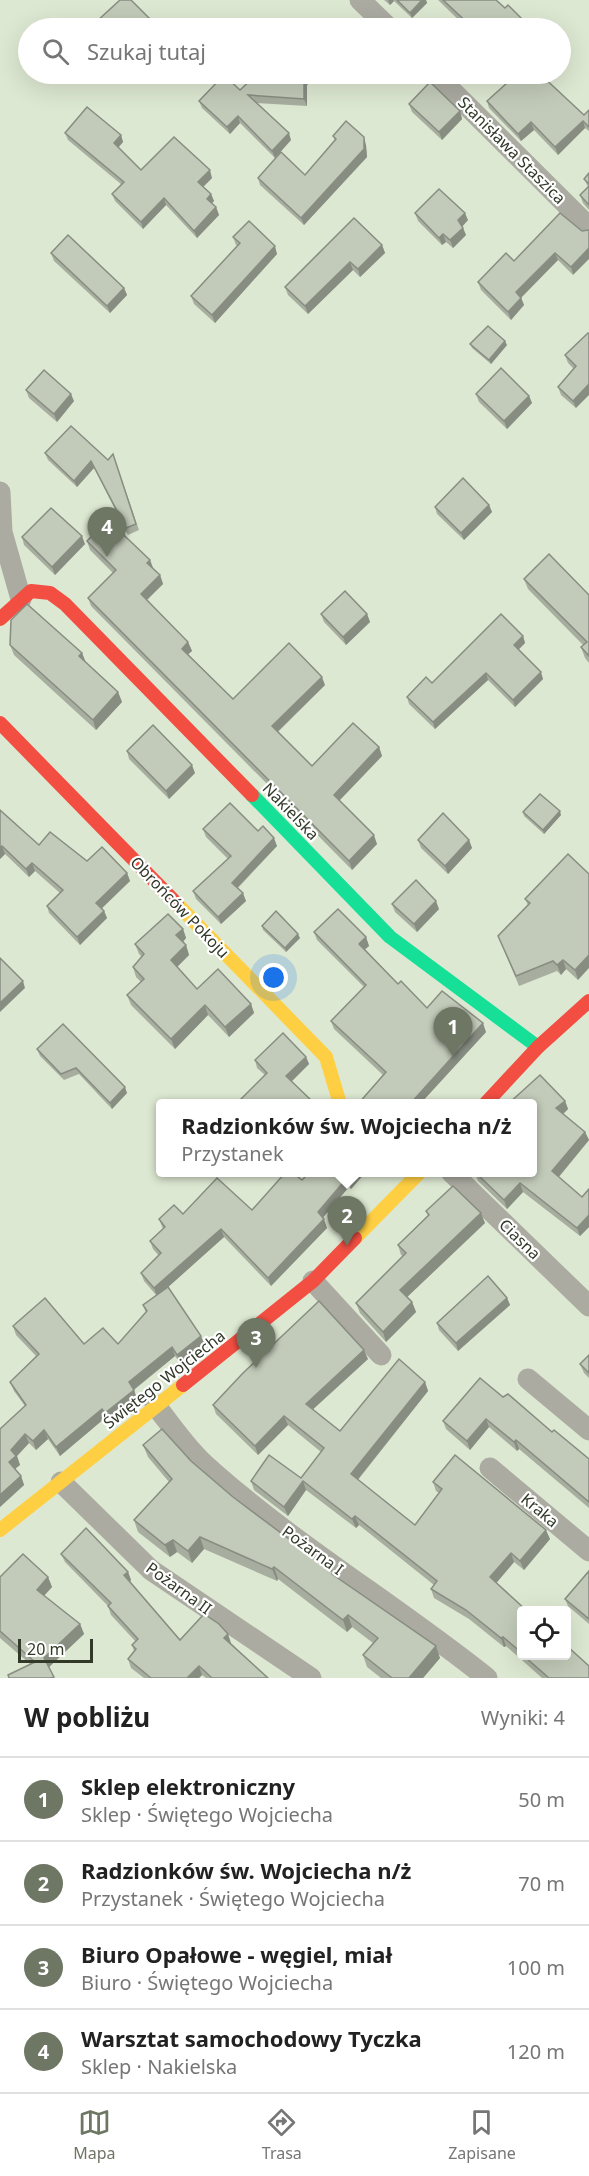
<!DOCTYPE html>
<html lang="pl">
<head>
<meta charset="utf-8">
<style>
  body { margin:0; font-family:"Noto Sans",sans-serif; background:#f6f6f6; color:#222 }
  .controls { position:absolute; right:18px; bottom:18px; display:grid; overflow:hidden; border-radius:6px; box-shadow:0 6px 24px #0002 }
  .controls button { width:54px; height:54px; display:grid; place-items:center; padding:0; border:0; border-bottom:2px solid #e0e0e0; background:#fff; color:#222; font:30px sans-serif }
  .scale { position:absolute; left:18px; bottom:15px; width:75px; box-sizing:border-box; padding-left:6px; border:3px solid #323929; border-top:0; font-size:16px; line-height:21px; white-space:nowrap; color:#323929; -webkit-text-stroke:4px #fff; paint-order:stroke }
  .you { position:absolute; left:274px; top:978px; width:21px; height:21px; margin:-15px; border:4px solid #fff; border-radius:50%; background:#1a73e8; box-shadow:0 0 0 9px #1a73e833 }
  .badge { display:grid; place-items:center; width:39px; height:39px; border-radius:50%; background:#6e7664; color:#fff; font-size:20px; font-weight:700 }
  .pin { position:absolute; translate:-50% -50px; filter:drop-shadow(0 2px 3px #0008) }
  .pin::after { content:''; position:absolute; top:32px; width:21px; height:18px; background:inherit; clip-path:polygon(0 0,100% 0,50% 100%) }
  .popup { position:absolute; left:156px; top:1099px; width:381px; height:78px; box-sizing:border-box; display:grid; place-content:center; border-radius:6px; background:#fff; filter:drop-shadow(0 2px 4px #0005); font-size:20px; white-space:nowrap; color:#767676 }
  .popup b { font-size:22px; color:#222 }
  .popup::after { content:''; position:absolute; left:50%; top:100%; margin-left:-12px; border:12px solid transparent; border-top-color:#fff }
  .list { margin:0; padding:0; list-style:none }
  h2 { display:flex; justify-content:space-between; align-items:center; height:78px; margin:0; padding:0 24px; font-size:26px }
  h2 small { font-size:20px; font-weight:400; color:#767676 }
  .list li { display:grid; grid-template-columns:39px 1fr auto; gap:18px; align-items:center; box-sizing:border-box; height:84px; padding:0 24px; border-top:2px solid #e0e0e0 }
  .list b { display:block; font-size:22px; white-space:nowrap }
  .list p { margin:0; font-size:20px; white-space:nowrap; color:#767676 }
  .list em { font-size:20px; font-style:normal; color:#767676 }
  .icon { flex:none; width:33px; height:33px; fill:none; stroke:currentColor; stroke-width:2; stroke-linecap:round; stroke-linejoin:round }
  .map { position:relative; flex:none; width:589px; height:1678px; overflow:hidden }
  .search { position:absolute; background:#fff; box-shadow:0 6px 24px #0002; left:18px; right:18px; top:18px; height:66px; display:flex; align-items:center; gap:15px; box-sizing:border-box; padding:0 21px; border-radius:33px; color:#767676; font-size:22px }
  .sheet { height:414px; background:#fff }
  nav { display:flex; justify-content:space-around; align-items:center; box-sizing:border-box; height:84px; border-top:2px solid #e0e0e0; background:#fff; font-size:16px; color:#767676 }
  nav a { display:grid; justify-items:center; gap:3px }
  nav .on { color:#6e7664 }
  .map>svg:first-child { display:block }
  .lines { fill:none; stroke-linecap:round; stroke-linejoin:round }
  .street { stroke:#ababa2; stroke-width:21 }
  .fast { stroke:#16e098; stroke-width:14 }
  .slow { stroke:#ffcf43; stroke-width:14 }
  .jam { stroke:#f24e42; stroke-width:14 }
  .wall { fill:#a7ae9f }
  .shaded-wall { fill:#888d82 }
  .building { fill:#c2cab9; stroke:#888d82; stroke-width:1.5 }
  .labels { text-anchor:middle; stroke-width:4.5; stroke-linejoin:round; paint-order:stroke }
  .street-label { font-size:16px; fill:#323929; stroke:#fff }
</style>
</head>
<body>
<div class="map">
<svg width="589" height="1678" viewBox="0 0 589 1678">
  <rect width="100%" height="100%" fill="#dde8d2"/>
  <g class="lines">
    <g class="street">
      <path d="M 360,0 L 389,28"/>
      <path d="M 435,74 L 589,227"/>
      <path d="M 0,492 L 2,532 L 21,599"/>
      <path d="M 451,1172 L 589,1306"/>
      <path d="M 313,1281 L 381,1355"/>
      <path d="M 528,1379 L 589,1430"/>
      <path d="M 155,1405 C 173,1427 190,1453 212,1471 C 298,1547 397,1606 487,1678"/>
      <path d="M 490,1468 L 589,1551"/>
      <path d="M 61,1482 L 151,1570 L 311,1678"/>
    </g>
    <path class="fast" d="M 252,795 L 390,937 L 538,1047"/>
    <g class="slow">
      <path d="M 177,904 L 326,1057 L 340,1104"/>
      <path d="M 355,1238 L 420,1172"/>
      <path d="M 0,1530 L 183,1385"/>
    </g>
    <g class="jam">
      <path d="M 0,619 L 31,591 L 50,593 L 65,604 L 252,795"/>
      <path d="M 0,723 L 177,904"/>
      <path d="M 485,1104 L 538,1047 L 589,1001"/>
      <path d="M 183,1385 L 313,1281 L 355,1238"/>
    </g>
  </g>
  <g class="wall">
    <path d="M 384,0 L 426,0 L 427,3 L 412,18 L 394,1 L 390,5 Z"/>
    <path d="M 438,0 L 496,0 L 505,8 L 531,28 L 467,28 Z"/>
    <path d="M 257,74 L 318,74 L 307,85 L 307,106 L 256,103 L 291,140 L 275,158 L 240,123 L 230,134 L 202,108 L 199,101 L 240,90 Z"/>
    <path d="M 487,101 L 584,115 L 589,110 L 589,131 L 585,128 L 558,155 L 534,130 L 521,141 L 489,108 Z"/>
    <path d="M 409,104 L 460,111 L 462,119 L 442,140 L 412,112 Z"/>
    <path d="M 65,133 L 121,135 L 123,142 L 118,148 L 141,170 L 212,178 L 203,187 L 211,194 L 214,201 L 212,203 L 216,207 L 219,215 L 197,238 L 166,205 L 143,229 L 115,201 L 112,194 L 122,185 L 68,140 Z"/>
    <path d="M 333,136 L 366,145 L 367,157 L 304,225 L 260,185 L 258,178 L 305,175 L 335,141 Z"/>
    <path d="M 589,173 L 589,210 L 583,203 L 580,195 L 588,187 L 584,179 Z"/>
    <path d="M 415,213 L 468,220 L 462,226 L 466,235 L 453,248 L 446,242 L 442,245 L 418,221 Z"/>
    <path d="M 560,213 L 573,275 L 558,260 L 521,297 L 524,305 L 511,320 L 481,290 L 478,282 L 514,261 Z"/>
    <path d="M 233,237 L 277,254 L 215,323 L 194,304 L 191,296 L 238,246 L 236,245 Z"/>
    <path d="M 382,245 L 385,253 L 360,277 L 353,270 L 308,314 L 288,295 L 285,287 Z"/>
    <path d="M 51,253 L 124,288 L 127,295 L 110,313 L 54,261 Z"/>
    <path d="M 589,334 L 576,408 L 561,395 L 558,387 L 574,369 L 568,363 L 565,355 Z"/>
    <path d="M 470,344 L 507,345 L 491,364 L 472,348 Z"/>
    <path d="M 26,390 L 74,401 L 57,422 L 29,398 Z"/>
    <path d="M 476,394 L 529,396 L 532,403 L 507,429 L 479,402 Z"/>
    <path d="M 45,453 L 108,460 L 113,454 L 139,530 L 128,535 L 94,468 L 77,487 L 48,460 Z"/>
    <path d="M 489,505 L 492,512 L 464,540 L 437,514 L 435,507 Z"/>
    <path d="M 22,537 L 85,544 L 55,575 L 24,545 Z"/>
    <path d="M 87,541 L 150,560 L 153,568 L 160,575 L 163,584 L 146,600 L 188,642 L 192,651 L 188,654 L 233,699 L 325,685 L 278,732 L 312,766 L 379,747 L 382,756 L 339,801 L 377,844 L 352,870 L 91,606 L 88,598 L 113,573 L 90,550 Z"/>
    <path d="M 524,579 L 589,595 L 589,663 L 585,658 L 581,647 L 583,645 L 528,589 Z"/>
    <path d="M 321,614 L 367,614 L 370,622 L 346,645 L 324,622 Z"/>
    <path d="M 523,636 L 525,643 L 518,650 L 543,679 L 515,707 L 488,680 L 435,729 L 409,704 L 407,697 Z"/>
    <path d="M 10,645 L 82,653 L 86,663 L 118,692 L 122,702 L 96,730 L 14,655 Z"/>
    <path d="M 127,751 L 195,773 L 169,799 L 129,759 Z"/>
    <path d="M 0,810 L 39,845 L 87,861 L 127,873 L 130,881 L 102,908 L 104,911 L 107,918 L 80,945 L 49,913 L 47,906 L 60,893 L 35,871 L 29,877 L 5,854 L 0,859 Z"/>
    <path d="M 523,812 L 561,815 L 544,834 L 524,816 Z"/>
    <path d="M 203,829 L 258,831 L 277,846 L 238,888 L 246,901 L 221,924 L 196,899 L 193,891 L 228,859 L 206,837 Z"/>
    <path d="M 418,840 L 469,840 L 472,848 L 448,874 L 421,848 Z"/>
    <path d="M 568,854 L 578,980 L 566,969 L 561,975 L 557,971 L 519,986 L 498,936 L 528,905 L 525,899 Z"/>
    <path d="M 392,904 L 439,909 L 417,932 L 395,912 Z"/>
    <path d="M 262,926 L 300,938 L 286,952 L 263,930 Z"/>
    <path d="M 183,929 L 186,938 L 183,942 L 186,945 L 189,955 L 177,967 L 197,989 L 251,1004 L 254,1013 L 229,1037 L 208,1015 L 175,1049 L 131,1005 L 127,995 L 141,982 L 136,977 L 133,967 L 142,957 L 139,954 L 135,944 Z"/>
    <path d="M 314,932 L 366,937 L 369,946 L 365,949 L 398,984 L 427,1008 L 486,1032 L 420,1104 L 358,1104 L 383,1075 L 334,1029 L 331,1021 L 364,987 L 317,940 Z"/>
    <path d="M 37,1049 L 127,1093 L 112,1109 L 79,1074 L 64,1080 L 40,1056 Z"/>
    <path d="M 306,1057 L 309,1064 L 292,1081 L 265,1075 L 257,1068 L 255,1060 Z"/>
    <path d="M 565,1101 L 568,1109 L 563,1114 L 585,1132 L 589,1140 L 559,1177 L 582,1197 L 589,1189 L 589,1227 L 580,1236 L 523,1192 L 507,1209 L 478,1181 L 475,1173 Z"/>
    <path d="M 309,1173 L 365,1173 L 351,1189 L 349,1187 L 322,1217 L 327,1228 L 271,1286 L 224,1237 L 168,1287 L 205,1345 L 181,1364 L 175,1356 L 134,1390 L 137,1399 L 108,1422 L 105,1418 L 60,1456 L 48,1439 L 36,1450 L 29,1443 L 17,1456 L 20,1465 L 15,1469 L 21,1476 L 24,1485 L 0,1507 L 0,1429 L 25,1406 L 14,1391 L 10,1382 L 36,1356 L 16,1335 L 13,1326 L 84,1344 L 118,1344 L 146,1313 L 143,1305 L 156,1295 L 144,1281 L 141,1273 L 159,1256 L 153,1249 L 150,1241 L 163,1229 L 159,1219 L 183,1214 L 252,1210 L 302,1180 Z"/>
    <path d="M 426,1211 L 485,1223 L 407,1297 L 412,1302 L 416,1312 L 386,1342 L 360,1313 L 356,1303 L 403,1256 L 401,1255 L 398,1245 L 428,1215 Z"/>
    <path d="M 507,1298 L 510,1305 L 458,1351 L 439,1330 L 437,1323 Z"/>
    <path d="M 589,1355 L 589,1378 L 584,1373 L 580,1364 Z"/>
    <path d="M 368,1359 L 313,1409 L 340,1431 L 425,1382 L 428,1391 L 358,1480 L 415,1525 L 439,1493 L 436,1491 L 433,1482 L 550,1539 L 524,1570 L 514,1562 L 496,1583 L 522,1611 L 522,1656 L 567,1656 L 589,1678 L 542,1678 L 506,1646 L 504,1647 L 469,1619 L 434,1598 L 431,1589 L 434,1585 L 359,1525 L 356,1528 L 306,1490 L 288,1516 L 254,1490 L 251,1481 L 301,1478 L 321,1452 L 288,1425 L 258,1455 L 216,1414 L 213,1405 Z"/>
    <path d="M 503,1397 L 589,1459 L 589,1508 L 519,1449 L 517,1451 L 489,1427 L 470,1450 L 446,1429 L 443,1421 Z"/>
    <path d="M 143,1445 L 191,1461 L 233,1497 L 440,1658 L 423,1678 L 381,1678 L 367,1667 L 363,1655 L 373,1643 L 352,1627 L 347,1632 L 278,1579 L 277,1581 L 204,1549 L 192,1563 L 177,1552 L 170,1557 L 138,1532 L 134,1520 L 169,1482 L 148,1457 Z"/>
    <path d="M 61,1554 L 128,1572 L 131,1580 L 130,1582 L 180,1640 L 231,1643 L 268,1678 L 206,1678 L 202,1675 L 199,1678 L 144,1678 L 131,1668 L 128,1659 L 134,1651 L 132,1645 L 136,1642 L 111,1615 L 108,1606 L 65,1562 Z"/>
    <path d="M 589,1571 L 589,1624 L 568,1606 L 565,1599 Z"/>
    <path d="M 0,1577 L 48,1577 L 52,1587 L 44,1596 L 80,1624 L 84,1634 L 49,1667 L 54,1678 L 9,1678 L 30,1664 L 0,1638 Z"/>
  </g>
  <g class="shaded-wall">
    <path d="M 388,0 L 393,0 L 394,1 L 390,5 Z"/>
    <path d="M 422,0 L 426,0 L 427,3 L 412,18 L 410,13 Z"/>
    <path d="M 161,74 L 167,74 L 163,78 Z"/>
    <path d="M 308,74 L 318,74 L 307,85 L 307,106 L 304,99 L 304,78 Z"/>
    <path d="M 460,111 L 462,119 L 442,140 L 439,132 Z"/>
    <path d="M 238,116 L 240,123 L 230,134 L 227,127 Z"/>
    <path d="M 583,121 L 585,128 L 558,155 L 555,147 Z"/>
    <path d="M 531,122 L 534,130 L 521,141 L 518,134 Z"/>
    <path d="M 289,133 L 291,140 L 275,158 L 272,151 Z"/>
    <path d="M 121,135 L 123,142 L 116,150 L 114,143 Z"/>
    <path d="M 364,137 L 366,145 L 367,157 L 304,225 L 301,218 Z"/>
    <path d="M 210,170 L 212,178 L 201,189 L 198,182 Z"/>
    <path d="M 211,194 L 214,201 L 209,206 L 207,199 Z"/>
    <path d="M 164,198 L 166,205 L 143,229 L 141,222 Z"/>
    <path d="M 216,207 L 219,215 L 197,238 L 194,231 Z"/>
    <path d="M 465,213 L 468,220 L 461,228 L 458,220 Z"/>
    <path d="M 463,228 L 466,235 L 453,248 L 450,240 Z"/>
    <path d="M 443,234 L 446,242 L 442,245 L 439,238 Z"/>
    <path d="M 382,245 L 385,253 L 360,277 L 358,269 Z"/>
    <path d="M 275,246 L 277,254 L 215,323 L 212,315 Z"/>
    <path d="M 589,248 L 589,259 L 573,275 L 571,267 Z"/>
    <path d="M 555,253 L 558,260 L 519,300 L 516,292 Z"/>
    <path d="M 350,262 L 353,270 L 308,314 L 305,306 Z"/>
    <path d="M 124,288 L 127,295 L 110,313 L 107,306 Z"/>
    <path d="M 521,298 L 524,305 L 511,320 L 508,312 Z"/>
    <path d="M 505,341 L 507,345 L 491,364 L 489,360 Z"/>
    <path d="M 589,384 L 589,395 L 576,408 L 573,401 Z"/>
    <path d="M 71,394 L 74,401 L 57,422 L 54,414 Z"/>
    <path d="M 529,396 L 532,403 L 507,429 L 504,421 Z"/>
    <path d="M 91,461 L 94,468 L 77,487 L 74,481 Z"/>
    <path d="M 489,505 L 492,512 L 464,540 L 461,533 Z"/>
    <path d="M 82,536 L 85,544 L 55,575 L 52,567 Z"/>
    <path d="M 150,560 L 153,568 L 150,571 L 147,563 Z"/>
    <path d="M 160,575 L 163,584 L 144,603 L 141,594 Z"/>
    <path d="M 367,614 L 370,622 L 346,645 L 343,637 Z"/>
    <path d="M 523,636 L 525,643 L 516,652 L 514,645 Z"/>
    <path d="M 188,642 L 192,651 L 185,657 L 182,649 Z"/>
    <path d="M 82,653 L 86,663 L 79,656 Z"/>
    <path d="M 541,672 L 543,679 L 515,707 L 513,700 Z"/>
    <path d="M 486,673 L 488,680 L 435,729 L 433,722 Z"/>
    <path d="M 322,677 L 325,685 L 275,734 L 272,726 Z"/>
    <path d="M 118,692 L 122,702 L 96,730 L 93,720 Z"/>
    <path d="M 379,747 L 382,756 L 337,803 L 334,795 Z"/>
    <path d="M 192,765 L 195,773 L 169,799 L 166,791 Z"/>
    <path d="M 560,811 L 561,815 L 544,834 L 543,830 Z"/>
    <path d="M 374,835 L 377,844 L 352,870 L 349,861 Z"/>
    <path d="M 274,838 L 277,846 L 235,890 L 232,883 Z"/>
    <path d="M 469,840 L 472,848 L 448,874 L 445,866 Z"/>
    <path d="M 2,846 L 5,854 L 0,859 L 0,848 Z"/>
    <path d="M 32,863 L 35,871 L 29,877 L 26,869 Z"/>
    <path d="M 127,873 L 130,881 L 99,911 L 96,903 Z"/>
    <path d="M 243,893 L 246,901 L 221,924 L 218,917 Z"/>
    <path d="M 436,901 L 439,909 L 417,932 L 414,924 Z"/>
    <path d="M 104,911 L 107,918 L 80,945 L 77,937 Z"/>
    <path d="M 183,929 L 186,938 L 180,945 L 176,935 Z"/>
    <path d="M 298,934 L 300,938 L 286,952 L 285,948 Z"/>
    <path d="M 366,937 L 369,946 L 362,952 L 359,944 Z"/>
    <path d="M 186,945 L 189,955 L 174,970 L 171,960 Z"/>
    <path d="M 589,955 L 589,968 L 578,980 L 575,970 Z"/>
    <path d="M 563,960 L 566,969 L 561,975 L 557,965 Z"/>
    <path d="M 23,981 L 25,988 L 0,1012 L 0,1003 Z"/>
    <path d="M 251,1004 L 254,1013 L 229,1037 L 225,1027 Z"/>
    <path d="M 205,1005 L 208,1015 L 175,1049 L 171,1039 Z"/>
    <path d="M 483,1023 L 486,1032 L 420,1104 L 410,1104 Z"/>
    <path d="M 306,1057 L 309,1064 L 289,1084 L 286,1076 Z"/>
    <path d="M 125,1087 L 127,1093 L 112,1109 L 110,1103 Z"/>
    <path d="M 565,1101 L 568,1109 L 560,1117 L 556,1108 Z"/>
    <path d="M 585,1132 L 589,1140 L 556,1180 L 552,1171 Z"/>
    <path d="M 355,1173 L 365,1173 L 351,1189 L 348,1181 Z"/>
    <path d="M 346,1179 L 349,1187 L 321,1220 L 318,1212 Z"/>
    <path d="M 520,1183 L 523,1192 L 507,1209 L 504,1200 Z"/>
    <path d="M 481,1213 L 485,1223 L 404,1300 L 400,1290 Z"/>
    <path d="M 589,1215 L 589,1227 L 580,1236 L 577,1228 Z"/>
    <path d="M 324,1219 L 327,1228 L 271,1286 L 268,1278 Z"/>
    <path d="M 221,1229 L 224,1237 L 157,1297 L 154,1288 Z"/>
    <path d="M 507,1298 L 510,1305 L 458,1351 L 456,1343 Z"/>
    <path d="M 412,1302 L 416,1312 L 386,1342 L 383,1332 Z"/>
    <path d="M 201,1336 L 205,1345 L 181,1364 L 177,1355 Z"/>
    <path d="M 172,1347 L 175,1356 L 132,1391 L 129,1382 Z"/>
    <path d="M 364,1350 L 368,1359 L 309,1413 L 306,1404 Z"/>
    <path d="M 425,1382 L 428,1391 L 354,1484 L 351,1474 Z"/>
    <path d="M 134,1390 L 137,1399 L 108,1422 L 105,1413 Z"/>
    <path d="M 102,1409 L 105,1418 L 60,1456 L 56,1447 Z"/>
    <path d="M 284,1416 L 288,1425 L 258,1455 L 255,1446 Z"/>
    <path d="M 486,1419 L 489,1427 L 470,1450 L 467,1441 Z"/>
    <path d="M 44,1430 L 48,1439 L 36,1450 L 33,1441 Z"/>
    <path d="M 25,1434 L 29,1443 L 17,1456 L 20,1465 L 12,1471 L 9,1462 L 11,1450 Z"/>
    <path d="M 516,1440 L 519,1449 L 517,1451 L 514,1442 Z"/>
    <path d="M 21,1476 L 24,1485 L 0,1507 L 0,1495 Z"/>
    <path d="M 303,1481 L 306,1490 L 288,1516 L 284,1507 Z"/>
    <path d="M 355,1516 L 359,1525 L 356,1528 L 352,1519 Z"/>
    <path d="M 546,1530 L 550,1539 L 524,1570 L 520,1561 Z"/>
    <path d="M 200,1537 L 204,1549 L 192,1563 L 188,1551 Z"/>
    <path d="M 173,1540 L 177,1552 L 170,1557 L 165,1545 Z"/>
    <path d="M 511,1553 L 514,1562 L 493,1587 L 490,1577 Z"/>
    <path d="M 274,1567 L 278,1579 L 277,1581 L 272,1569 Z"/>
    <path d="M 128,1572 L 131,1580 L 127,1584 L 124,1575 Z"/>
    <path d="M 48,1577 L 52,1587 L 40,1600 L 37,1590 Z"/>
    <path d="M 348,1615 L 352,1627 L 347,1632 L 343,1620 Z"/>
    <path d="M 80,1624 L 84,1634 L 48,1668 L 44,1658 Z"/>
    <path d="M 228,1634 L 231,1643 L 228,1646 L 224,1638 Z"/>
    <path d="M 503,1637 L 506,1646 L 504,1647 L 501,1638 Z"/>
    <path d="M 436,1646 L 440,1658 L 423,1678 L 409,1678 Z"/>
    <path d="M 199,1666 L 202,1675 L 199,1678 L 187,1678 Z"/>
  </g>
  <g class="building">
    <path d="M 120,0 L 131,0 L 159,28 L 103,28 L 96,22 Z"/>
    <path d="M 397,0 L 422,0 L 410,13 Z"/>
    <path d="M 443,0 L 496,0 L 505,8 L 508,5 L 531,28 L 473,28 Z"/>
    <path d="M 257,74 L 308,74 L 304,78 L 304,99 L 248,95 L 289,133 L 272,151 L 238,116 L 227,127 L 199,101 L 224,75 L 240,90 Z"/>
    <path d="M 517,74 L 540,74 L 584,115 L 589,110 L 589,127 L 583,121 L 555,147 L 531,122 L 518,134 L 487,101 Z"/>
    <path d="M 430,82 L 460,111 L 439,132 L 409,104 Z"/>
    <path d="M 87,107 L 121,135 L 114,143 L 141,170 L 174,137 L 210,170 L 198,182 L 211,194 L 207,199 L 216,207 L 194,231 L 164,198 L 141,222 L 112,194 L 124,182 L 65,133 Z"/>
    <path d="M 346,121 L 364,137 L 364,149 L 301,218 L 258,178 L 281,152 L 305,175 L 336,139 L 333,136 Z"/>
    <path d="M 589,173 L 589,184 L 584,179 Z"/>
    <path d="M 589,186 L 589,205 L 580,195 Z"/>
    <path d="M 439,189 L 465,213 L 458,220 L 463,228 L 450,240 L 443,234 L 439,238 L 415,213 Z"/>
    <path d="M 560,213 L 582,231 L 589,230 L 589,248 L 571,267 L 555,253 L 516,292 L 521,298 L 508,312 L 478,282 L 506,253 L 514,261 Z"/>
    <path d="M 354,218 L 382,245 L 358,269 L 350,262 L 305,306 L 285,287 Z"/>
    <path d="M 249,221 L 275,246 L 212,315 L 191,296 L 240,243 L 233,237 Z"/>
    <path d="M 68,235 L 124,288 L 107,306 L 51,253 Z"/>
    <path d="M 488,326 L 505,341 L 489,360 L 470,344 Z"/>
    <path d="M 588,333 L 589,334 L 589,384 L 573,401 L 558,387 L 576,366 L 565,355 Z"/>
    <path d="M 501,368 L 529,396 L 504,421 L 476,394 Z"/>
    <path d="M 44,370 L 71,394 L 54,414 L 26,390 Z"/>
    <path d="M 71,426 L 108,460 L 113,454 L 136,524 L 126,528 L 91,461 L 74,481 L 45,453 Z"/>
    <path d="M 463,478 L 489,505 L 461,533 L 435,507 Z"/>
    <path d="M 51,508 L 82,536 L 52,567 L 22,537 Z"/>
    <path d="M 108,520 L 150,560 L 147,563 L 160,575 L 141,594 L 188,642 L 182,649 L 233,699 L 289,643 L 322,677 L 272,726 L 312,766 L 353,723 L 379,747 L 334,795 L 374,835 L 349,861 L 88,598 L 116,570 L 87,541 Z"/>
    <path d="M 549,554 L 589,595 L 589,656 L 581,647 L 587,642 L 524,579 Z"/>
    <path d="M 345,591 L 367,614 L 343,637 L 321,614 Z"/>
    <path d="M 27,604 L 82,653 L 79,656 L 118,692 L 93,720 L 10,645 L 11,620 Z"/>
    <path d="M 501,614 L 523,636 L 514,645 L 541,672 L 513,700 L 486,673 L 433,722 L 407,697 L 426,677 L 432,683 Z"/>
    <path d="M 153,725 L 192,765 L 166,791 L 127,751 Z"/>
    <path d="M 540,794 L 560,811 L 543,830 L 523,812 Z"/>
    <path d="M 230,803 L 258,831 L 263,826 L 274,838 L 232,883 L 243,893 L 218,917 L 193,891 L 231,856 L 203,829 Z"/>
    <path d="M 0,810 L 39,845 L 50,832 L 87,861 L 102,847 L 127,873 L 96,903 L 104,911 L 77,937 L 47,906 L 63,890 L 32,863 L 26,869 L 2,846 L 0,848 Z"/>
    <path d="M 443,813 L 469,840 L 445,866 L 418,840 Z"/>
    <path d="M 568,854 L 589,874 L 589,955 L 575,970 L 563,960 L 557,965 L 553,961 L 516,976 L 498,936 L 530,903 L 525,899 Z"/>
    <path d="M 416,880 L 436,901 L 414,924 L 392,904 Z"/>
    <path d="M 338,909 L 366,937 L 359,944 L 398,984 L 401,981 L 427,1008 L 442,991 L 483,1023 L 410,1104 L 358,1104 L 386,1072 L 331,1021 L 366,985 L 314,932 Z"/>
    <path d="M 276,911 L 298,934 L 285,948 L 262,926 Z"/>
    <path d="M 168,914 L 183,929 L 176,935 L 186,945 L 171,960 L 197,989 L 218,969 L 251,1004 L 225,1027 L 205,1005 L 171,1039 L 127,995 L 144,979 L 133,967 L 144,954 L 135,944 Z"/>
    <path d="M 0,958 L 23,981 L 0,1003 Z"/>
    <path d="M 63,1024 L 125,1087 L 110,1103 L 76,1068 L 61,1074 L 37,1049 Z"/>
    <path d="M 283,1033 L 306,1057 L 286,1076 L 312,1101 L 309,1104 L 236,1104 L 267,1073 L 255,1060 Z"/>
    <path d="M 540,1075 L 565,1101 L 556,1108 L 585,1132 L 552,1171 L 582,1197 L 589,1189 L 589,1215 L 577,1228 L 520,1183 L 504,1200 L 476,1173 L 533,1173 L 533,1104 L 508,1104 Z"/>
    <path d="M 285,1173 L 293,1173 L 302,1180 L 309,1173 L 355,1173 L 348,1181 L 346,1179 L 318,1212 L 324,1219 L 268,1278 L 221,1229 L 154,1288 L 141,1273 L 161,1253 L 150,1241 L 165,1227 L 159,1219 L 174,1205 L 183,1214 L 217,1178 L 252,1210 Z"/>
    <path d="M 453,1186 L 481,1213 L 400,1290 L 412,1302 L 383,1332 L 356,1303 L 406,1253 L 398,1245 L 429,1215 L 426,1211 Z"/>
    <path d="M 488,1276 L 507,1298 L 456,1343 L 437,1323 Z"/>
    <path d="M 168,1287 L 201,1336 L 177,1355 L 172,1347 L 129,1382 L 134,1390 L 105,1413 L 102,1409 L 56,1447 L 44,1430 L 33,1441 L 25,1434 L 11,1450 L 16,1456 L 9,1462 L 21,1476 L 0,1495 L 0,1429 L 26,1405 L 10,1382 L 39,1354 L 13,1326 L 45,1298 L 84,1344 L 103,1328 L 118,1344 L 147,1311 L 143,1305 Z"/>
    <path d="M 319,1301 L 364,1350 L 306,1404 L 340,1431 L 399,1359 L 425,1382 L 351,1474 L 415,1525 L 442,1489 L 433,1482 L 455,1455 L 546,1530 L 520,1561 L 511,1553 L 490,1577 L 527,1611 L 522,1611 L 522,1653 L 503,1637 L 501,1638 L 466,1610 L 431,1589 L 437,1581 L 355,1516 L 352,1519 L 303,1481 L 284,1507 L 251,1481 L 269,1455 L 301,1478 L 324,1448 L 284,1416 L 255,1446 L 213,1405 L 243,1373 Z"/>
    <path d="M 589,1355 L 589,1373 L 580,1364 Z"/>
    <path d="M 480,1378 L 503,1397 L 508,1394 L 552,1432 L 554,1430 L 589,1459 L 589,1502 L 516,1440 L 514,1442 L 486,1419 L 467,1441 L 443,1421 Z"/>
    <path d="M 162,1429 L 191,1461 L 233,1497 L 333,1572 L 332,1574 L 436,1646 L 409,1678 L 392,1678 L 363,1655 L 378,1638 L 348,1615 L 343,1620 L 274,1567 L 272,1569 L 200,1537 L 188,1551 L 173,1540 L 165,1545 L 134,1520 L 172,1479 L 143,1445 Z"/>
    <path d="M 86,1528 L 128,1572 L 124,1575 L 180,1640 L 204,1614 L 219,1624 L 228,1634 L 224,1638 L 268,1678 L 212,1678 L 199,1666 L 187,1678 L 151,1678 L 128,1659 L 136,1649 L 132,1645 L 138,1639 L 108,1606 L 111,1603 L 61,1554 Z"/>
    <path d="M 23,1554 L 48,1577 L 37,1590 L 80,1624 L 44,1658 L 54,1677 L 51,1678 L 9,1678 L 8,1675 L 35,1662 L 0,1631 L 0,1577 Z"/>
    <path d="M 589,1571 L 589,1619 L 565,1599 Z"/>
    <path d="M 567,1646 L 589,1666 L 589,1678 L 549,1678 L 524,1656 L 567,1656 Z"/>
  </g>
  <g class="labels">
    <g class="street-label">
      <text transform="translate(512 150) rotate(45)" y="6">Stanisława Staszica</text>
      <text transform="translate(291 811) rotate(46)" y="6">Nakielska</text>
      <text transform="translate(180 907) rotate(46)" y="6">Obrońców Pokoju</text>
      <text transform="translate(520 1239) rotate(44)" y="6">Ciasna</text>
      <text transform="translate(164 1379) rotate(-38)" y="6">Świętego Wojciecha</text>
      <text transform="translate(540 1510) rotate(40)" y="6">Kraka</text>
      <text transform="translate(313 1550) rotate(36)" y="6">Pożarna I</text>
      <text transform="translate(179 1588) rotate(36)" y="6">Pożarna II</text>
    </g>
  </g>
</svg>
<div class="controls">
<button><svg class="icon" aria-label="locate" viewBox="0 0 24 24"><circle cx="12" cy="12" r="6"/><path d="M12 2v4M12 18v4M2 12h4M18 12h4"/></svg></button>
</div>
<div class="scale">20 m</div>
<div class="you"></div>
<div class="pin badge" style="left:453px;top:1057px">1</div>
<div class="pin badge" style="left:347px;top:1246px">2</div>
<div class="popup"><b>Radzionków św. Wojciecha n/ż</b>Przystanek</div>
<div class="pin badge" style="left:256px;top:1368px">3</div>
<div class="pin badge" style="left:107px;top:557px">4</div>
<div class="search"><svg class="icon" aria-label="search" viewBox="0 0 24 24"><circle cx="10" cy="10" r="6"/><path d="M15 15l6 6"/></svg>Szukaj tutaj</div>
</div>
<section class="sheet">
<h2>W pobliżu<small>Wyniki: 4</small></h2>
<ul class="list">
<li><span class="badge">1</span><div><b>Sklep elektroniczny</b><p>Sklep · Świętego Wojciecha</p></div><em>50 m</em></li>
<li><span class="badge">2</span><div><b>Radzionków św. Wojciecha n/ż</b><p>Przystanek · Świętego Wojciecha</p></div><em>70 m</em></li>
<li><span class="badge">3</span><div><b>Biuro Opałowe - węgiel, miał</b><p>Biuro · Świętego Wojciecha</p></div><em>100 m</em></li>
<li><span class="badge">4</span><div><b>Warsztat samochodowy Tyczka</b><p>Sklep · Nakielska</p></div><em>120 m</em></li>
</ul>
</section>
<nav>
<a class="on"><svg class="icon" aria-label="map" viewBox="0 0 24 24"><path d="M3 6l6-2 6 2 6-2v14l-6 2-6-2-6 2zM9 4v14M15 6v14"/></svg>Mapa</a>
<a><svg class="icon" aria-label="directions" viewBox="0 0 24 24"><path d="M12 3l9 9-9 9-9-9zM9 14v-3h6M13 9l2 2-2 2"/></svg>Trasa</a>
<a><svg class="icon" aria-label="saved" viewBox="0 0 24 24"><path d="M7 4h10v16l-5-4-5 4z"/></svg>Zapisane</a>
</nav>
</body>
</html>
